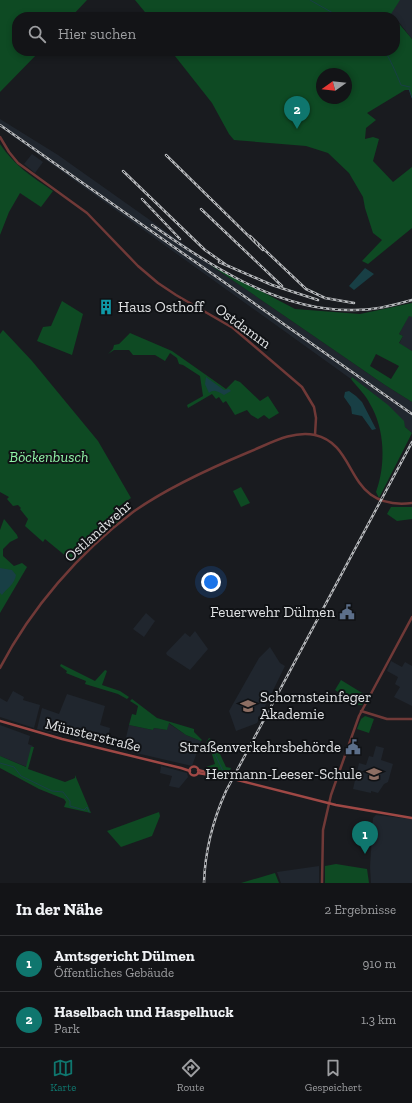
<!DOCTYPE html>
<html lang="de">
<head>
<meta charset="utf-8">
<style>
  body { margin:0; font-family:"Zilla Slab",serif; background:#202124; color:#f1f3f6 }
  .compass { position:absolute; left:316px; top:68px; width:36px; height:36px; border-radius:50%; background:#131417; box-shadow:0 2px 6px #0003; rotate:255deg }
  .you { position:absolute; left:211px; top:582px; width:14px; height:14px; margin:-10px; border:3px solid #fff; border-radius:50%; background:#1a73e8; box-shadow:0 0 0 6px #1a73e833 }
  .badge { display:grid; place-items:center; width:26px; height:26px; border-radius:50%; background:#0f766e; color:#fff; font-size:13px; font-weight:700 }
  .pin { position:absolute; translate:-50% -33px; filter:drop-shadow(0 1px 2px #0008) }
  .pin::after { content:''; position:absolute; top:21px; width:14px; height:12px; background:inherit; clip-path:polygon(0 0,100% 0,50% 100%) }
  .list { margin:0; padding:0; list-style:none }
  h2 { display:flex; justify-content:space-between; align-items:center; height:52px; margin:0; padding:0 16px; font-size:17px }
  h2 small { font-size:13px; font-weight:400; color:#9d9ea1 }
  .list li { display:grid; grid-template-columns:26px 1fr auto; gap:12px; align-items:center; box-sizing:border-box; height:56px; padding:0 16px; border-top:1px solid #323336 }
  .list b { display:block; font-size:15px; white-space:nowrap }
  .list p { margin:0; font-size:13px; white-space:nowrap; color:#9d9ea1 }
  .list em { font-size:13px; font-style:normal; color:#9d9ea1 }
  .icon { flex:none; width:22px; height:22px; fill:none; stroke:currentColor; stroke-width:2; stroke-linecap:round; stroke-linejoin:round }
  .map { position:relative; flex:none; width:412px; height:883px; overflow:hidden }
  .search { position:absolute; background:#131417; box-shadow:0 2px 6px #0003; left:12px; right:12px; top:12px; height:44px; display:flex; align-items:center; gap:10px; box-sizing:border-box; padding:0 14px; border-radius:16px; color:#9d9ea1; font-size:15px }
  .sheet { height:164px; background:#131417 }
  nav { display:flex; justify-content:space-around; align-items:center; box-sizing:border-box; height:56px; border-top:1px solid #323336; background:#131417; font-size:11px; color:#9d9ea1 }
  nav a { display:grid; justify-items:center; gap:2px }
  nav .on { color:#0f766e }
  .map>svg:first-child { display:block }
  .built { fill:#20262e }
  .green { fill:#0e4a23; fill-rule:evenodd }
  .water { fill:#183f45 }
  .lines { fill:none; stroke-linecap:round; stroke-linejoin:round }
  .stream { stroke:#183f45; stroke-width:1 }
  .tertiary { stroke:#703937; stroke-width:2.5 }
  .secondary { stroke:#9f4845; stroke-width:2.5 }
  .rail-casing { stroke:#b7b9bc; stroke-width:2.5 }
  .rail { stroke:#101215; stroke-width:1; stroke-dasharray:3; stroke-linecap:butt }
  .labels { text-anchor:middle; stroke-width:4; stroke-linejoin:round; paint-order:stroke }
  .poi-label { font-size:15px; fill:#e0e2e4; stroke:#101215; text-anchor:end }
  .street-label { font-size:15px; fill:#e0e2e4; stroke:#101215 }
  .park-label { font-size:15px; font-style:italic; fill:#91f4a8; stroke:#101215 }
</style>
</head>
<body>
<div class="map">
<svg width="412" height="883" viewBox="0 0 412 883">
  <rect width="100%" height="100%" fill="#191b1f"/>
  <g class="built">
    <path d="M 366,0 L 412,0 L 412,39 L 395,17 Z"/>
    <path d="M 0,119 L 58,155 L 188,247 L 209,264 L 385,385 L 412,402 L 412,433 L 405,427 L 403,421 L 375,395 L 352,377 L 351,379 L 0,127 Z"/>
    <path d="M 32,154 L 43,162 L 35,173 L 24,164 Z"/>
    <path d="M 409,315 L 412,317 L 412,351 L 399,344 L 403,336 L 399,334 Z"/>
    <path d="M 146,613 L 155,621 L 144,637 L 133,629 Z"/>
    <path d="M 195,631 L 208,649 L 190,670 L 167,655 L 166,653 L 185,633 L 190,637 Z"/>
    <path d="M 270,647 L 280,663 L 285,666 L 257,723 L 236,731 L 229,711 L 259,658 Z"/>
    <path d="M 391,661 L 402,667 L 405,662 L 412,666 L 412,706 L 394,697 L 400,687 L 395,684 L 398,677 L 387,671 Z"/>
    <path d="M 13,691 L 24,697 L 23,700 L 40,705 L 34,728 L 0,717 L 0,698 L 7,702 Z"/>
    <path d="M 67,694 L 105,706 L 100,725 L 110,728 L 106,745 L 37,729 L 42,708 L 59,714 Z"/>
    <path d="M 168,723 L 186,735 L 201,741 L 192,766 L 123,750 L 129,725 L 153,730 L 154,728 L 167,730 Z"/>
    <path d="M 0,725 L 30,736 L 28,744 L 33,746 L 27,767 L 0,756 Z"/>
    <path d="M 376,746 L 384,748 L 381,760 L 393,764 L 388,782 L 384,784 L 378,793 L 371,791 L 371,793 L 353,789 L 359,763 L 366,765 L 369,756 L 373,757 Z"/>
    <path d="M 161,766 L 187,773 L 188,777 L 179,788 L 169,786 L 172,776 L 160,773 Z"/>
    <path d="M 376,815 L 412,819 L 412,883 L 371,883 L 370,867 L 373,818 Z"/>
    <path d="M 319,866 L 319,883 L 281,883 L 277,872 Z"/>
  </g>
  <g class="green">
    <path d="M 0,0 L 87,0 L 71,17 L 17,17 L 17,51 L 40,51 L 0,92 Z"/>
    <path d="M 135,0 L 400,0 L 391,14 L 394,17 L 149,17 Z"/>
    <path d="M 395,19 L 412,39 L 412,97 L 409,90 L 405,90 L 367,113 L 376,120 L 366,128 L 365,139 L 373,137 L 379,139 L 373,161 L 393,182 L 412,167 L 412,228 L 368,264 L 362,261 L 382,240 L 373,233 L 365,208 L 363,197 L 349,173 L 328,153 L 306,146 L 234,140 L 229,134 L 212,103 L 171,51 L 395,51 ZM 322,74 L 346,74 L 346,98 L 322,98 Z"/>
    <path d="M 0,144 C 14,165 32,177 53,191 L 41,207 L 20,193 L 9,212 L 0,235 Z"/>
    <path d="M 209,264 L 295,309 L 360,314 L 412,303 L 412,317 L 409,316 L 399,334 L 403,336 L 399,343 L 412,351 L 412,402 L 385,385 ZM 376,354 L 399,366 L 391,379 L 370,366 Z"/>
    <path d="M 62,301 L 83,314 L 72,355 L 37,341 L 43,327 L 51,326 Z"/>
    <path d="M 3,330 L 32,361 L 98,441 L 131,498 L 114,510 L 121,519 L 73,562 L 45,539 L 43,542 L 25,526 L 28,519 L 20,509 L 21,508 L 18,505 L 13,506 L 7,499 L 9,497 L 0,492 L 0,334 Z"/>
    <path d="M 130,333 L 172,351 L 226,389 L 235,380 L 240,382 L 260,401 L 268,396 L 279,413 L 269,419 L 264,415 L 258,419 L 251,415 L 247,410 L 235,415 L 226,401 L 223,403 L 219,397 L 216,399 L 212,394 L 188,408 L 187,405 L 203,396 L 200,376 L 183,365 L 179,364 L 177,358 L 170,353 L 165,361 L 155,355 L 133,355 L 129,350 L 114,350 L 108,354 L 113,349 L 114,345 L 119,344 Z"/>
    <path d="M 352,377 L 388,405 L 404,421 L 405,427 L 412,433 L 379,498 L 376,492 C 386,465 385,429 370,404 C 366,395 357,387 351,379 Z"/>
    <path d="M 241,487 L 250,503 L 241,507 L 233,491 Z"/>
    <path d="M 391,507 L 412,507 L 412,519 L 397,521 L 387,514 Z"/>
    <path d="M 4,519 L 17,535 L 18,538 L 10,542 L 3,549 L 3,556 L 14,566 L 22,563 L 27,567 L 0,613 L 0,530 Z"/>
    <path d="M 61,664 L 95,681 L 105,670 L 107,671 L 102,685 L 120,691 L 129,697 L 127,699 L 118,694 L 85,684 L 86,681 L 66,673 L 67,671 L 60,666 Z"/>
    <path d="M 341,680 L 367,696 L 362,705 L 357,705 L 335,690 Z"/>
    <path d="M 132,699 L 157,718 L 194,729 L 194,732 L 202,740 L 201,741 L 186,735 L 169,723 L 167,730 L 154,728 L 153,730 L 129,725 L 132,714 L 136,715 L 138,706 L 130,701 Z"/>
    <path d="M 365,716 L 374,719 L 369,733 L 357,729 L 361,719 Z"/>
    <path d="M 209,738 L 214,741 L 226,767 L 231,768 L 228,775 L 207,770 L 206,767 L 215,764 L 211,751 L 206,743 Z"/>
    <path d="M 31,747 L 34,747 L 28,769 L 65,782 L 75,778 L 75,775 L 91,813 L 64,807 L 66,802 L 64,799 L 39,789 L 0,768 L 0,756 L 26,767 Z"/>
    <path d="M 159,812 L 160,816 L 152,836 L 121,847 L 107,831 Z"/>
    <path d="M 336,864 L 367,869 L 369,883 L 325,883 L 325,866 Z"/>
    <path d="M 275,873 L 279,883 L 241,883 Z"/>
  </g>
  <g class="water">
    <path d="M 365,268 L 374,274 L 354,290 L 349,286 Z"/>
    <path d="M 206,377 L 224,390 L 229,389 L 231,391 L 224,395 C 219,392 214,388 209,393 L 205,384 Z"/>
    <path d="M 349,391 L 356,396 L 362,402 L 376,429 L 372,430 L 362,416 L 352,414 L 351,407 L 344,397 L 345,392 Z"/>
    <path d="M 0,568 L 12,570 L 16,575 C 15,584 6,589 2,595 L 0,593 Z"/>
  </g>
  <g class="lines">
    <g class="stream">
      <path d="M 310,0 L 340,17"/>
      <path d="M 385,51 C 392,63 396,73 401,85 L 410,87"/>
      <path d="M 409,89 L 412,98"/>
      <path d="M 209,742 L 223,771"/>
      <path d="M 0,763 L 14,767 L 21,776 L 52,791 L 63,792 L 70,801 L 70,806 L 84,810 L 87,807 L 89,812"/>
    </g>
    <g class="tertiary">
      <path d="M 0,137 L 9,152 L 18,163 L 87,213 L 138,266 L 158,283 L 176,295 L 233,328 L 302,387 L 314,407 L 316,418 L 315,435"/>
      <path d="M 0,668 C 31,608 79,553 133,512 C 164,490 213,467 249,452 C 269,444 292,430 315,435 C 360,445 344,511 412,503"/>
      <path d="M 361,711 L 387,719 L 412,719"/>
      <path d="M 322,883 L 323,830 L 331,795 L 359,716 L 412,617"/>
    </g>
    <g class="secondary">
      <path d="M 0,721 L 62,739 L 181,768 L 190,771"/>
      <circle cx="194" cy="771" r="4.5"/>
      <path d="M 198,770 L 336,805 L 412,818"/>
      <path d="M 198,773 L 210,775"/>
    </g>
    <g class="rail-casing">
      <g id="rail">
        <path d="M 0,125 L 412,414"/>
        <path d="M 166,155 L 263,250 L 250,236 L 306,289 L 325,298 L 354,303"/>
        <path d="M 123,171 L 205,250 L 225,264"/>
        <path d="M 142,199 L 180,239"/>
        <path d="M 201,209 L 282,286"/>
        <path d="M 152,225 C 209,265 277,310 349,310 C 371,311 391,306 412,300"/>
        <path d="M 219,262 L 272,285 L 318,300"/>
        <path d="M 204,883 C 205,851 213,820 226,791 L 412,442"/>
      </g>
    </g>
    <use href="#rail" class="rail"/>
  </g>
  <defs>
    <g id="building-bare" transform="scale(1.2)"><path d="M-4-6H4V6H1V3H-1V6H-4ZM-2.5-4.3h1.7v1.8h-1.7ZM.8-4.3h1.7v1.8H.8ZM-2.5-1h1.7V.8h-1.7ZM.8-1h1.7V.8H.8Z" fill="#0f9aa8" stroke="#101215" stroke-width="2.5" paint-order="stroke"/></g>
    <g id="civic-bare" transform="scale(1.2)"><path d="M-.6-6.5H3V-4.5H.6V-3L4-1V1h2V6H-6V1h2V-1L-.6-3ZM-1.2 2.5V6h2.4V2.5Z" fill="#5c6f8a" stroke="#101215" stroke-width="2.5" paint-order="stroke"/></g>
    <g id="university-bare" transform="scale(1.2)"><path d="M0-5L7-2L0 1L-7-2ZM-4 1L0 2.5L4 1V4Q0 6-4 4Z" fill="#8d6e63" stroke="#101215" stroke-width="2.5" paint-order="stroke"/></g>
    <g id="school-bare" transform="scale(1.2)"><path d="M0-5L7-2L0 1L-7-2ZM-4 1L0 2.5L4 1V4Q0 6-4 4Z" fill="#8d6e63" stroke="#101215" stroke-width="2.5" paint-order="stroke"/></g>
  </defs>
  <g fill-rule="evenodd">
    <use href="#building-bare" x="106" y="307"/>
    <use href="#civic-bare" x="347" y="612"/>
    <use href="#university-bare" x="248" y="706"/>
    <use href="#civic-bare" x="353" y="747"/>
    <use href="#school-bare" x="374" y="774"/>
  </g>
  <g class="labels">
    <g class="poi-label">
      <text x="118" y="312" text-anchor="start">Haus Osthoff</text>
      <text x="335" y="617">Feuerwehr Dülmen</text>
      <text x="260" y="702" text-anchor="start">Schornsteinfeger<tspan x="260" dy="17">Akademie</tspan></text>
      <text x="341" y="752">Straßenverkehrsbehörde</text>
      <text x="362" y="779">Hermann-Leeser-Schule</text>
    </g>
    <g class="street-label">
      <text transform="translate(243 326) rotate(36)" y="5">Ostdamm</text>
      <text transform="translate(98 531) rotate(-42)" y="5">Ostlandwehr</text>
      <text transform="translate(93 735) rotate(14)" y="5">Münsterstraße</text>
    </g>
    <g class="park-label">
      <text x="49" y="462">Böckenbusch</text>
    </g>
  </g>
</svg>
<svg class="compass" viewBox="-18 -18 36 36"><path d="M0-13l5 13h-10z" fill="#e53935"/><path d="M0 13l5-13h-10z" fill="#9d9ea1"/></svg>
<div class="you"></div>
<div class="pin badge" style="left:365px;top:854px">1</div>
<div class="pin badge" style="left:297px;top:129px">2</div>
<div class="search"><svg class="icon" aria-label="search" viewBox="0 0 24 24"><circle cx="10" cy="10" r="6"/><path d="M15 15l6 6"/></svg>Hier suchen</div>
</div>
<section class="sheet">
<h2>In der Nähe<small>2 Ergebnisse</small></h2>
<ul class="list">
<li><span class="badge">1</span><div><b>Amtsgericht Dülmen</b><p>Öffentliches Gebäude</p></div><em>910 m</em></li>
<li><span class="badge">2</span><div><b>Haselbach und Haspelhuck</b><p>Park</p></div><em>1.3 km</em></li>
</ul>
</section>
<nav>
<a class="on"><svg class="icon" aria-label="map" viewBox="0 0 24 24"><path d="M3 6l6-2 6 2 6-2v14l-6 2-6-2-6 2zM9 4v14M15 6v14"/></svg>Karte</a>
<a><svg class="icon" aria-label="directions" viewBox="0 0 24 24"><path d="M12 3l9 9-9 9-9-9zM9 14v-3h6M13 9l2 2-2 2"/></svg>Route</a>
<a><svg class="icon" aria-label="saved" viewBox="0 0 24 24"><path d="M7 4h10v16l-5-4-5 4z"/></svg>Gespeichert</a>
</nav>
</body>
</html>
